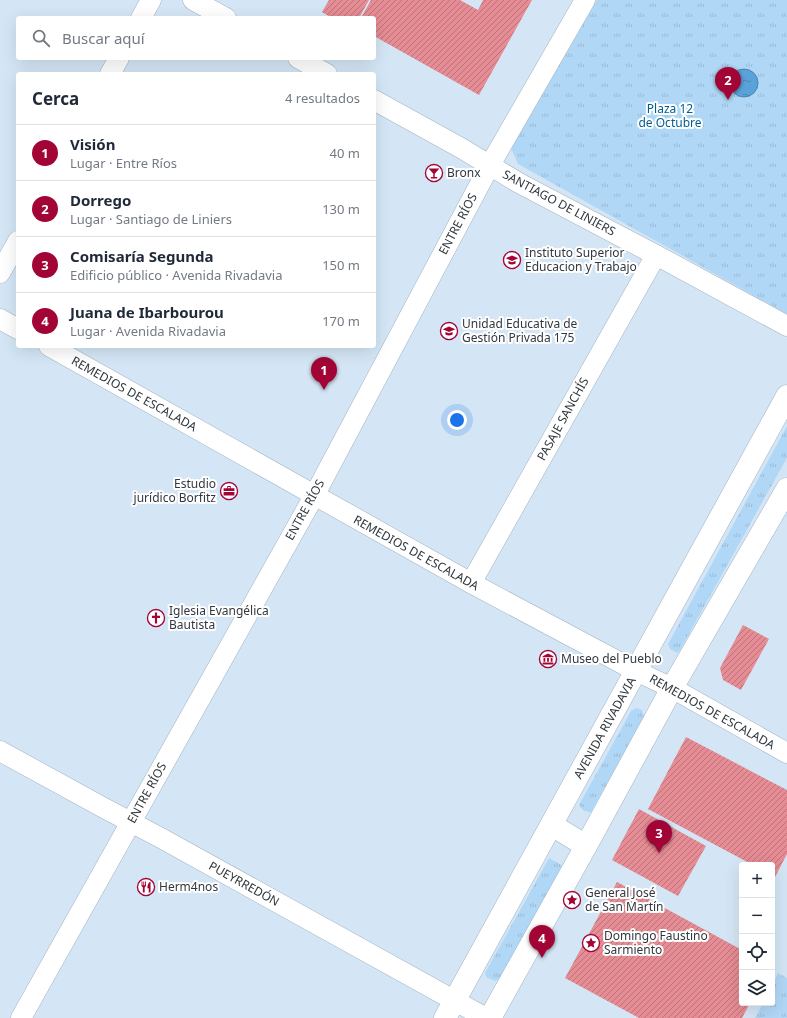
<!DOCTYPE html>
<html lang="es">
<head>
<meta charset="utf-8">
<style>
  body { margin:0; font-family:"Noto Sans",sans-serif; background:#f2f2f3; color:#1f2937 }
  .controls { position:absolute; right:12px; bottom:12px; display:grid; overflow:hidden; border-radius:4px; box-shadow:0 4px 16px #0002 }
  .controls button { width:36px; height:36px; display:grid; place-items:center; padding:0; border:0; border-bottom:1px solid #e0e1e3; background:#fff; color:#1f2937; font:20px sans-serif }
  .you { position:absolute; left:457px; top:420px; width:14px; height:14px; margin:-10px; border:3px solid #fff; border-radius:50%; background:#1a73e8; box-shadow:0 0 0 6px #1a73e833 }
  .badge { display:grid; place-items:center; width:26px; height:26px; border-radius:50%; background:#a30436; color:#fff; font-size:13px; font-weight:700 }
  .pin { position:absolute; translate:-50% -33px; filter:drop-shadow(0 1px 2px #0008) }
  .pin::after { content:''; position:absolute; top:21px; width:14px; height:12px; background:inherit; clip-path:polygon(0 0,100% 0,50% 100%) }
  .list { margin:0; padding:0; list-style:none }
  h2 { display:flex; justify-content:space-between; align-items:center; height:52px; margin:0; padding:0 16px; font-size:17px }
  h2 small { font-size:13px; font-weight:400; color:#747a83 }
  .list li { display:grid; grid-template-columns:26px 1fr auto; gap:12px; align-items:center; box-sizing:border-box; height:56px; padding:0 16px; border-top:1px solid #e0e1e3 }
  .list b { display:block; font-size:15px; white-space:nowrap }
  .list p { margin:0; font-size:13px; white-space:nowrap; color:#747a83 }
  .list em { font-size:13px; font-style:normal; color:#747a83 }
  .icon { flex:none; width:22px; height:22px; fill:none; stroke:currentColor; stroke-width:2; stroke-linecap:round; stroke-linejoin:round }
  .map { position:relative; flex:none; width:787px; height:1018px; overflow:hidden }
  .search { position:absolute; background:#fff; box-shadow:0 4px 16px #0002; left:16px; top:16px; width:360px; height:44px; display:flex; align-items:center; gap:10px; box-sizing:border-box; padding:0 14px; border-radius:4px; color:#747a83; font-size:15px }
  .panel { position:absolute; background:#fff; box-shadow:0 4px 16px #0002; left:16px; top:72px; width:360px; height:276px; border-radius:4px }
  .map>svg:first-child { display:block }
  .grass { fill:url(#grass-tufts) }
  .water { fill:url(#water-ripples); stroke:#4e83ab }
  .building { fill:url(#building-hatch) }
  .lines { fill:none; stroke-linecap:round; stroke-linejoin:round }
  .minor-casing { stroke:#a2b3c2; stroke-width:21 }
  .secondary-casing { stroke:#a2b3c2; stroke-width:23 }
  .minor { stroke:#fff; stroke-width:20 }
  .secondary { stroke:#fff; stroke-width:22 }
  .labels { text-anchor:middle; stroke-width:4; stroke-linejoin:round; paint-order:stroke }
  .park-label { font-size:12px; fill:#005d90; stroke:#fff }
  .poi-label { font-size:12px; fill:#31383e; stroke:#fff; text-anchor:start }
  .street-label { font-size:12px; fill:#31383e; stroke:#fff }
</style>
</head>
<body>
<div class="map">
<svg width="787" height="1018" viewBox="0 0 787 1018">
  <defs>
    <pattern id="grass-tufts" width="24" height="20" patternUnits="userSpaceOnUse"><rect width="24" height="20" fill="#b1d7f6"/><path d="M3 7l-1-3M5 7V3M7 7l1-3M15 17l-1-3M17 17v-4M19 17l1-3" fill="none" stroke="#99b9d4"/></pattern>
    <pattern id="water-ripples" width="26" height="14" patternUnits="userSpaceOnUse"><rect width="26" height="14" fill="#5aa3da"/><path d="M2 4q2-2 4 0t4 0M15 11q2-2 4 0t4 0" fill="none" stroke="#4b86b2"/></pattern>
    <pattern id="building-hatch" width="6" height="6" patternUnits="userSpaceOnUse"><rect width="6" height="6" fill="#e68c94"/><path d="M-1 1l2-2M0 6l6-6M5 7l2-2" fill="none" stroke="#bb737a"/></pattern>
  </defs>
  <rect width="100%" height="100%" fill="#d4e6f5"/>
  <g class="grass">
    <path d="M 597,0 L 787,0 L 787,314 L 518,164 L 511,148 Z"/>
    <path d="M 787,426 L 787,458 L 680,650 L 677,653 L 670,649 L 668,644 Z"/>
    <path d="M 636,708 L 642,710 L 644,717 L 591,812 C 585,812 582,810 579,805 L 631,711 Z"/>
    <path d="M 549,858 L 563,866 L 499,979 L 495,981 L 486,977 L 485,973 Z"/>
    <path d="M 778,973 L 787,978 L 787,1018 L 755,1018 L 763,1003 L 772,1003 L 772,986 Z"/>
  </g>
  <circle class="water" cx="744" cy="83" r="14"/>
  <g class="building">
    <path d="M 329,0 L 369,0 L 359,18 L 332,18 L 322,12 Z"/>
    <path d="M 371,0 L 460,0 L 478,10 L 483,0 L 532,0 L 479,95 L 374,36 L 374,18 L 361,18 Z"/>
    <path d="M 743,625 L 769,639 L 741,690 L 723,680 L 720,668 Z"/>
    <path d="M 686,737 L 787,790 L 787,854 L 775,877 L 772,875 L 772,865 L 753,865 L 648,809 Z"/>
    <path d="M 639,809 L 706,846 L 678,896 L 612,860 Z"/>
    <path d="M 617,882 L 742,950 L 742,1003 L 750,1003 L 742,1018 L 639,1018 L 565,978 Z"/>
  </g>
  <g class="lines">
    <g class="minor-casing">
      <g id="minor">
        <path d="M 193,0 L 226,18"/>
        <path d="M 141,18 L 151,0"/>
        <path d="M 298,58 L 327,74"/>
        <path d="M 110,74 L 119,58"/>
        <path d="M 374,100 L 461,148 L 519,183 L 656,255 L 787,326"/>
        <path d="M 0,273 L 18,241"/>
        <path d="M 0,319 L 18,329"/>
        <path d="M 49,346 L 471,583 L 636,671 L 672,688 L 787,753"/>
        <path d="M 471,583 L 656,255"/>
        <path d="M 0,751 L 104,808 L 161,838 L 486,1018"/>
        <path d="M 21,1018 L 314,496 L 490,165 L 585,0"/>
      </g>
    </g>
    <g class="secondary-casing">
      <g id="secondary">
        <path d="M 552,825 L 586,846"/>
        <path d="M 445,1018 L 787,396"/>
        <path d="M 490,1018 L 586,846 L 672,688 L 787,489"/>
      </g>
    </g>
    <use href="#minor" class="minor"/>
    <use href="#secondary" class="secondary"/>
  </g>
  <defs>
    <g id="bar-ring" transform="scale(0.9)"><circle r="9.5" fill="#fff" stroke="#a30436" stroke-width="1.5"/><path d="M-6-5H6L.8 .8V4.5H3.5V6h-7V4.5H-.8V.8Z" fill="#a30436"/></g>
    <g id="university-ring" transform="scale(0.9)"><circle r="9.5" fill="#fff" stroke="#a30436" stroke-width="1.5"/><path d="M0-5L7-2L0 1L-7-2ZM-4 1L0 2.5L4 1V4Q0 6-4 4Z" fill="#a30436"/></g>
    <g id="school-ring" transform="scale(0.9)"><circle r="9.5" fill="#fff" stroke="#a30436" stroke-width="1.5"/><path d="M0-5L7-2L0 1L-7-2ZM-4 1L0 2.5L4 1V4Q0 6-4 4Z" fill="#a30436"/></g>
    <g id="office-ring" transform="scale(0.9)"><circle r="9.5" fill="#fff" stroke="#a30436" stroke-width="1.5"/><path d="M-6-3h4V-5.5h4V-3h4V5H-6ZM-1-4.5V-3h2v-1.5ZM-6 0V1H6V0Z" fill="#a30436"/></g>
    <g id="church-ring" transform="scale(0.9)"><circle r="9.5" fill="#fff" stroke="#a30436" stroke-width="1.5"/><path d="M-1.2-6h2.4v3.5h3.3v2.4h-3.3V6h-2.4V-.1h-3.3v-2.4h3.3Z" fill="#a30436"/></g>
    <g id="museum-ring" transform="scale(0.9)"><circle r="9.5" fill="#fff" stroke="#a30436" stroke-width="1.5"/><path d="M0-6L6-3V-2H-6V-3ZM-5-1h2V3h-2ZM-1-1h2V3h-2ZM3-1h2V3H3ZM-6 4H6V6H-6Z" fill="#a30436"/></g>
    <g id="restaurant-ring" transform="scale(0.9)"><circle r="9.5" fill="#fff" stroke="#a30436" stroke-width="1.5"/><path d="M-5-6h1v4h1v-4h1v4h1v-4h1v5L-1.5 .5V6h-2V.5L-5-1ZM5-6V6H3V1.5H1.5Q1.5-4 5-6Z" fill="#a30436"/></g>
    <g id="sight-ring" transform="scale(0.9)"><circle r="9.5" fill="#fff" stroke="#a30436" stroke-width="1.5"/><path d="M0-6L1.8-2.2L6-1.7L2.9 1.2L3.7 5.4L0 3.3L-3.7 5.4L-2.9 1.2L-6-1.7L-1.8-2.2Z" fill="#a30436"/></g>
  </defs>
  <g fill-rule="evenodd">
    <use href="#bar-ring" x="434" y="173"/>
    <use href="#university-ring" x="512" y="260"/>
    <use href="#school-ring" x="449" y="331"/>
    <use href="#office-ring" x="229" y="491"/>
    <use href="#church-ring" x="156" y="618"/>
    <use href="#museum-ring" x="548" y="659"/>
    <use href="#restaurant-ring" x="146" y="887"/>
    <use href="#sight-ring" x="572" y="900"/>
    <use href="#sight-ring" x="591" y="943"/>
  </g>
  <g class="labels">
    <g class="park-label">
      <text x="670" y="113">Plaza 12<tspan x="670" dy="14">de Octubre</tspan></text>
    </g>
    <g class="poi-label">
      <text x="447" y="177">Bronx</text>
      <text x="525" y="257">Instituto Superior<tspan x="525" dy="14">Educacion y Trabajo</tspan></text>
      <text x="462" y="328">Unidad Educativa de<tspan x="462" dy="14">Gestión Privada 175</tspan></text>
      <text x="216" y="488" text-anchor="end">Estudio<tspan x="216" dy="14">jurídico Borfitz</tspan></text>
      <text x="169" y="615">Iglesia Evangélica<tspan x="169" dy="14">Bautista</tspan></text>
      <text x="561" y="663">Museo del Pueblo</text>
      <text x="159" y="891">Herm4nos</text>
      <text x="585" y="897">General José<tspan x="585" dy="14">de San Martín</tspan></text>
      <text x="604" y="940">Domingo Faustino<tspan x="604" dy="14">Sarmiento</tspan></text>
    </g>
    <g class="street-label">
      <text transform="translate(559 203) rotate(28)" y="4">SANTIAGO DE LINIERS</text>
      <text transform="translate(458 224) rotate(-62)" y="4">ENTRE RÍOS</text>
      <text transform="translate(134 394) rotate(29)" y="4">REMEDIOS DE ESCALADA</text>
      <text transform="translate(563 419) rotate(-61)" y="4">PASAJE SANCHÍS</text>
      <text transform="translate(305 510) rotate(-61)" y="4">ENTRE RÍOS</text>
      <text transform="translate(416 553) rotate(29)" y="4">REMEDIOS DE ESCALADA</text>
      <text transform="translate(712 712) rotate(29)" y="4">REMEDIOS DE ESCALADA</text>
      <text transform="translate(605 728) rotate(-61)" y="4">AVENIDA RIVADAVIA</text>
      <text transform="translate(147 793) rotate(-61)" y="4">ENTRE RÍOS</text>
      <text transform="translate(244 884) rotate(29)" y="4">PUEYRREDÓN</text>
    </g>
  </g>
</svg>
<div class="controls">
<button>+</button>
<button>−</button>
<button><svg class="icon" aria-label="locate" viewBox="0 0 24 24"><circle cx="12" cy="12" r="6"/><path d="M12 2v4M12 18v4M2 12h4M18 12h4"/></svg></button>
<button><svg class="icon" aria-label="layers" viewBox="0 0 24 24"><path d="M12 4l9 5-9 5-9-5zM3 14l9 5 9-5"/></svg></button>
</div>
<div class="you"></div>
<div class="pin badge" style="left:324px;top:390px">1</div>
<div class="pin badge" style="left:728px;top:100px">2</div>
<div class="pin badge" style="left:659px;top:853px">3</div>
<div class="pin badge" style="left:542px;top:958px">4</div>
<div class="search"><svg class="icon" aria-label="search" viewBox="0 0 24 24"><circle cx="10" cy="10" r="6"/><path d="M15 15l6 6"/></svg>Buscar aquí</div>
<section class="panel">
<h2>Cerca<small>4 resultados</small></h2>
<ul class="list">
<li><span class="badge">1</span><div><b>Visión</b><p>Lugar · Entre Ríos</p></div><em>40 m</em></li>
<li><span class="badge">2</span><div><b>Dorrego</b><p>Lugar · Santiago de Liniers</p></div><em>130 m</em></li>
<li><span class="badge">3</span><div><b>Comisaría Segunda</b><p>Edificio público · Avenida Rivadavia</p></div><em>150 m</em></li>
<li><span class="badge">4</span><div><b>Juana de Ibarbourou</b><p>Lugar · Avenida Rivadavia</p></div><em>170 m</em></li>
</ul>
</section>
</div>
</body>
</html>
